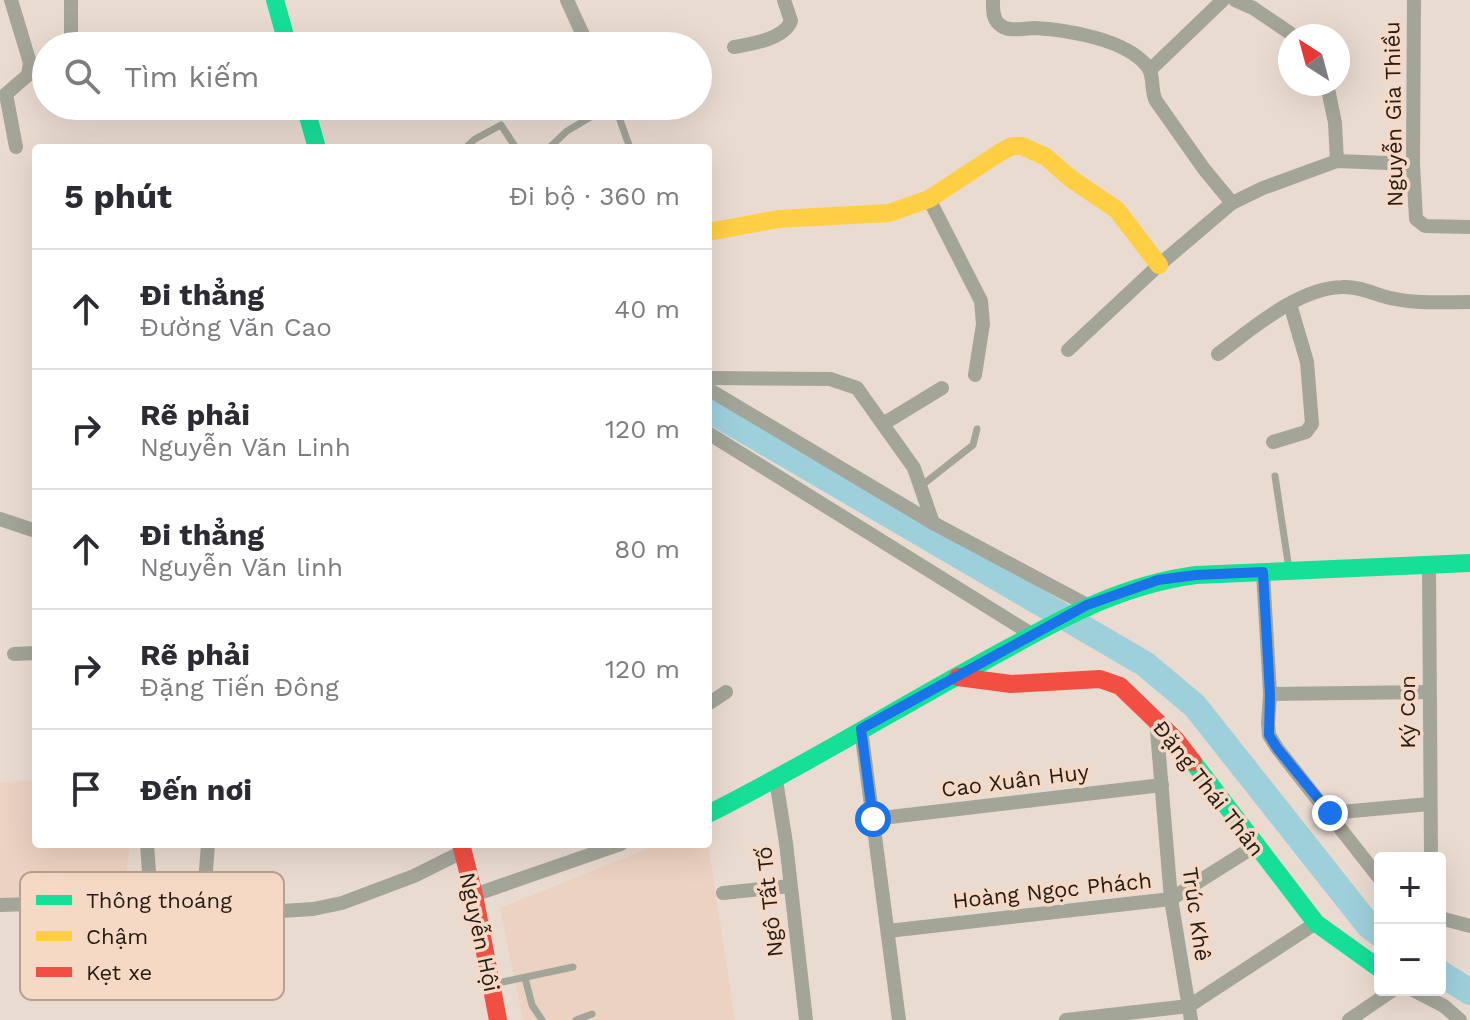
<!DOCTYPE html>
<html lang="vi">
<head>
<meta charset="utf-8">
<style>
  body { margin:0; font-family:"Work Sans",sans-serif; background:#f7f7f7; color:#2b2b33 }
  .controls { position:absolute; right:24px; bottom:24px; display:grid; overflow:hidden; border-radius:8px; box-shadow:0 8px 32px #0002 }
  .controls button { width:72px; height:72px; display:grid; place-items:center; padding:0; border:0; border-bottom:2px solid #e1e1e2; background:#fff; color:#2b2b33; font:40px sans-serif }
  .compass { position:absolute; left:1278px; top:24px; width:72px; height:72px; border-radius:50%; background:#fff; box-shadow:0 8px 32px #0002; rotate:324deg }
  .stop { position:absolute; width:24px; height:24px; margin:-18px; border:6px solid #1a73e8; border-radius:50%; background:#fff }
  .stop.end { background:#1a73e8; border-color:#fff; box-shadow:0 2px 8px #0008 }
  .list { margin:0; padding:0; list-style:none }
  h2 { display:flex; justify-content:space-between; align-items:center; height:104px; margin:0; padding:0 32px; font-size:34px }
  h2 small { font-size:26px; font-weight:400; color:#7c7c81 }
  .list li { display:grid; grid-template-columns:52px 1fr auto; gap:24px; align-items:center; box-sizing:border-box; height:120px; padding:0 32px; border-top:2px solid #e1e1e2 }
  .list b { display:block; font-size:30px; white-space:nowrap }
  .list p { margin:0; font-size:26px; white-space:nowrap; color:#7c7c81 }
  .list em { font-size:26px; font-style:normal; color:#7c7c81 }
  .icon { flex:none; width:44px; height:44px; fill:none; stroke:currentColor; stroke-width:2; stroke-linecap:round; stroke-linejoin:round }
  .map { position:relative; flex:none; width:1470px; height:1020px; overflow:hidden }
  .search { position:absolute; background:#fff; box-shadow:0 8px 32px #0002; left:32px; top:32px; width:680px; height:88px; display:flex; align-items:center; gap:20px; box-sizing:border-box; padding:0 28px; border-radius:44px; color:#7c7c81; font-size:30px }
  .panel { position:absolute; background:#fff; box-shadow:0 8px 32px #0002; left:32px; top:144px; width:680px; height:704px; border-radius:8px }
  .map>svg:first-child { display:block }
  .built { fill:#ecd2c0 }
  .lines { fill:none; stroke-linecap:round; stroke-linejoin:round }
  .river { stroke:#9ed0db; stroke-width:26 }
  .lane { stroke:#a3a599; stroke-width:7 }
  .street { stroke:#a3a599; stroke-width:14 }
  .fast { stroke:#16e098; stroke-width:18 }
  .slow { stroke:#ffcf43; stroke-width:18 }
  .jam { stroke:#f24e42; stroke-width:18 }
  .route { stroke:#1a73e8; stroke-width:10 }
  .labels { text-anchor:middle; stroke-width:7; stroke-linejoin:round; paint-order:stroke }
  .street-label { font-size:22px; fill:#241b13; stroke:#f5d9c5 }
  .key { fill:#f5d9c5; stroke:#b6a090; stroke-width:2 }
  .key-label { font-size:22px; fill:#241b13 }
</style>
</head>
<body>
<div class="map">
<svg width="1470" height="1020" viewBox="0 0 1470 1020">
  <rect width="100%" height="100%" fill="#eadbd0"/>
  <g class="built">
    <path d="M 36,781 L 36,844 L 130,844 L 123,894 L 0,899 L 0,782 Z"/>
    <path d="M 708,843 L 735,1020 L 523,1020 L 500,908 L 659,844 Z"/>
  </g>
  <g class="lines">
    <g class="river">
      <path d="M 708,409 L 1145,664 L 1195,706 L 1369,926 L 1380,934"/>
      <path d="M 1440,973 L 1470,992"/>
    </g>
    <g class="lane">
      <path d="M 615,106 L 630,148"/>
      <path d="M 465,148 L 475,139 L 501,125 L 516,148"/>
      <path d="M 549,148 L 567,131 L 609,106"/>
      <path d="M 1275,476 L 1289,569"/>
      <path d="M 921,486 L 973,445 L 977,429"/>
      <path d="M 525,978 L 532,1005 L 542,1020"/>
      <path d="M 493,984 L 573,967"/>
      <path d="M 576,1020 L 592,1014"/>
    </g>
    <g class="street">
      <path d="M 11,0 L 30,63 L 28,75 L 6,94 L 16,147"/>
      <path d="M 71,0 L 71,33 L 75,46"/>
      <path d="M 567,0 L 588,46"/>
      <path d="M 993,0 C 993,8 992,18 999,24 C 1008,33 1023,28 1035,28 C 1068,30 1125,39 1147,66 C 1155,75 1150,90 1156,101 L 1204,169 L 1232,203"/>
      <path d="M 1235,0 L 1253,8 L 1290,33"/>
      <path d="M 1414,0 L 1413,164 L 1416,219 L 1425,226 L 1470,227"/>
      <path d="M 734,47 C 752,44 784,39 791,21 L 784,0"/>
      <path d="M 1150,70 L 1223,0"/>
      <path d="M 1327,84 L 1335,123 L 1337,161"/>
      <path d="M 929,199 L 981,301 L 983,324 L 975,375"/>
      <path d="M 1068,350 L 1159,265 L 1232,203 L 1263,188 L 1337,161 L 1413,164"/>
      <path d="M 1218,354 C 1252,329 1298,288 1342,287 C 1359,286 1374,294 1390,298 C 1416,304 1443,302 1470,302"/>
      <path d="M 708,378 L 830,379 L 857,388 L 914,468 L 933,523"/>
      <path d="M 708,389 L 933,523 L 1087,605"/>
      <path d="M 883,424 L 942,388"/>
      <path d="M 708,433 L 1033,635"/>
      <path d="M 1273,442 L 1306,432 L 1312,424 L 1307,362 L 1290,304"/>
      <path d="M 0,519 L 36,531"/>
      <path d="M 1429,565 L 1431,858"/>
      <path d="M 1263,572 L 1270,694 L 1268,723 L 1269,735 L 1277,748 L 1380,879"/>
      <path d="M 14,654 L 36,653"/>
      <path d="M 1270,694 L 1429,692"/>
      <path d="M 708,704 L 726,692"/>
      <path d="M 1156,719 L 1171,899 L 1191,1020"/>
      <path d="M 861,729 L 899,1020"/>
      <path d="M 776,780 L 786,843 L 806,1020"/>
      <path d="M 1330,813 L 1429,804"/>
      <path d="M 873,819 L 1162,785"/>
      <path d="M 147,844 L 151,900"/>
      <path d="M 723,893 L 790,886"/>
      <path d="M 474,895 L 621,844"/>
      <path d="M 0,905 L 151,900 L 203,909 L 265,912 L 313,909 L 342,903 L 414,876 L 462,852"/>
      <path d="M 203,909 L 208,844"/>
      <path d="M 1440,918 L 1470,926"/>
      <path d="M 888,931 L 1171,899 L 1255,846"/>
      <path d="M 1413,990 L 1444,1006 L 1460,1020"/>
      <path d="M 1066,1020 L 1189,1006 L 1316,923"/>
      <path d="M 1349,1020 L 1393,990"/>
    </g>
    <g class="fast">
      <path d="M 275,0 L 288,46"/>
      <path d="M 305,106 L 317,148"/>
      <path d="M 1193,762 L 1316,923 L 1380,969"/>
      <path d="M 708,814 C 800,768 888,714 979,664 C 1051,625 1113,586 1196,575 L 1470,563"/>
    </g>
    <path class="slow" d="M 708,232 L 778,219 L 889,213 L 929,199 L 999,153 L 1012,146 L 1022,146 L 1046,157 L 1070,178 L 1117,210 L 1159,265"/>
    <g class="jam">
      <path d="M 958,677 L 1011,684 L 1100,679 L 1120,686 L 1176,740 L 1193,762"/>
      <path d="M 461,844 L 474,895 L 498,1020"/>
    </g>
  </g>
  <g class="lines">
    <path class="route" d="M 873,819 L 861,729 L 1087,605 L 1158,580 L 1196,575 L 1263,572 L 1270,694 L 1269,735 L 1277,748 L 1330,813"/>
  </g>
  <g class="labels">
    <g class="street-label">
      <text transform="translate(1393 114) rotate(-91)" y="8">Nguyễn Gia Thiều</text>
      <text transform="translate(1407 712) rotate(-90)" y="8">Ký Con</text>
      <text transform="translate(1015 780) rotate(-7)" y="8">Cao Xuân Huy</text>
      <text transform="translate(1209 788) rotate(52)" y="8">Đặng Thái Thân</text>
      <text transform="translate(1052 890) rotate(-6)" y="8">Hoàng Ngọc Phách</text>
      <text transform="translate(769 902) rotate(-96)" y="8">Ngô Tất Tố</text>
      <text transform="translate(1197 914) rotate(82)" y="8">Trúc Khê</text>
      <text transform="translate(480 932) rotate(78)" y="8">Nguyễn Hội</text>
    </g>
  </g>
  <rect x="20" y="872" width="264" height="128" rx="12" class="key"/>
  <rect x="36" y="895" width="36" height="10" fill="#16e098"/>
  <rect x="36" y="931" width="36" height="10" fill="#ffcf43"/>
  <rect x="36" y="967" width="36" height="10" fill="#f24e42"/>
  <g class="key-label">
    <text x="86" y="908">Thông thoáng</text>
    <text x="86" y="944">Chậm</text>
    <text x="86" y="980">Kẹt xe</text>
  </g>
</svg>
<div class="controls">
<button>+</button>
<button>−</button>
</div>
<svg class="compass" viewBox="-18 -18 36 36"><path d="M0-13l5 13h-10z" fill="#e53935"/><path d="M0 13l5-13h-10z" fill="#7c7c81"/></svg>
<div class="stop" style="left:873px;top:819px"></div>
<div class="stop end" style="left:1330px;top:813px"></div>
<div class="search"><svg class="icon" aria-label="search" viewBox="0 0 24 24"><circle cx="10" cy="10" r="6"/><path d="M15 15l6 6"/></svg>Tìm kiếm</div>
<section class="panel">
<h2>5 phút<small>Đi bộ · 360 m</small></h2>
<ul class="list">
<li><svg class="icon" aria-label="ahead" viewBox="0 0 24 24"><path d="M12 20V5M6 11l6-6 6 6"/></svg><div><b>Đi thẳng</b><p>Đường Văn Cao</p></div><em>40 m</em></li>
<li><svg class="icon" aria-label="right" viewBox="0 0 24 24"><path d="M7 20v-9h11M14 6l5 5-5 5"/></svg><div><b>Rẽ phải</b><p>Nguyễn Văn Linh</p></div><em>120 m</em></li>
<li><svg class="icon" aria-label="ahead" viewBox="0 0 24 24"><path d="M12 20V5M6 11l6-6 6 6"/></svg><div><b>Đi thẳng</b><p>Nguyễn Văn linh</p></div><em>80 m</em></li>
<li><svg class="icon" aria-label="right" viewBox="0 0 24 24"><path d="M7 20v-9h11M14 6l5 5-5 5"/></svg><div><b>Rẽ phải</b><p>Đặng Tiến Đông</p></div><em>120 m</em></li>
<li><svg class="icon" aria-label="arrive" viewBox="0 0 24 24"><path d="M6 21V4h12l-3 4 3 4H6"/></svg><div><b>Đến nơi</b></div></li>
</ul>
</section>
</div>
</body>
</html>
